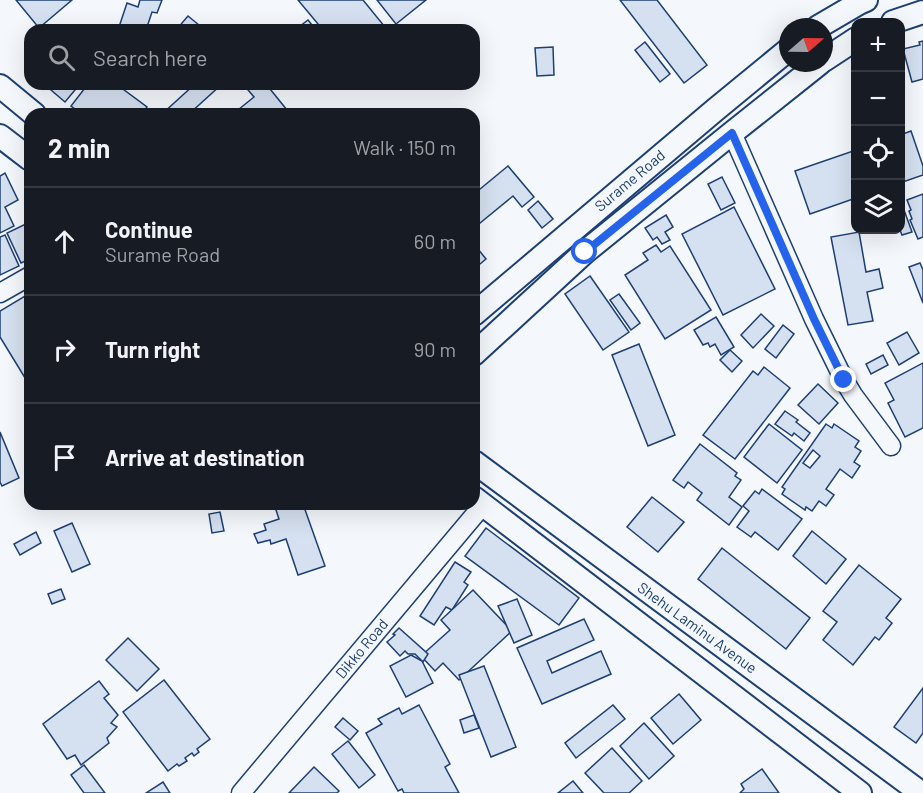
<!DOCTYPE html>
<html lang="en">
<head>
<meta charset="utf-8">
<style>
  body { margin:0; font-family:Barlow,sans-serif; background:#242831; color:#f1f3f6 }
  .controls { position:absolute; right:18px; top:18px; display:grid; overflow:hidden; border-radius:12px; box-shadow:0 6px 24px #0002 }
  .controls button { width:54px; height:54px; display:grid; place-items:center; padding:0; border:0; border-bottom:2px solid #363941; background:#171b24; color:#f1f3f6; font:30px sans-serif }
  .compass { position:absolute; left:779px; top:18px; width:54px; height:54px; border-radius:50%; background:#171b24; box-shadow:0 6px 24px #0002; rotate:70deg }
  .stop { position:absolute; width:18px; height:18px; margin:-14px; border:4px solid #2563eb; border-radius:50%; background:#fff }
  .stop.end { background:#2563eb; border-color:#fff; box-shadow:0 2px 6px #0008 }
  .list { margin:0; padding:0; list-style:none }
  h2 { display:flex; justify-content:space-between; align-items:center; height:78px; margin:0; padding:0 24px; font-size:26px }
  h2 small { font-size:20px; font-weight:400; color:#9ea1a6 }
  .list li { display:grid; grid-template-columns:39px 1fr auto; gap:18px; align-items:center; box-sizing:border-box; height:108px; padding:0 24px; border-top:2px solid #363941 }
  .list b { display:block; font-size:22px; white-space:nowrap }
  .list p { margin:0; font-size:20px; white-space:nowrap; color:#9ea1a6 }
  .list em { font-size:20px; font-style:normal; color:#9ea1a6 }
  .icon { flex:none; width:33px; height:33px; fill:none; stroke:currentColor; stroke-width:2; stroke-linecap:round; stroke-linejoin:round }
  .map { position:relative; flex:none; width:923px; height:793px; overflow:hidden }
  .search { position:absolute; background:#171b24; box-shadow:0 6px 24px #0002; left:24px; top:24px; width:456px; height:66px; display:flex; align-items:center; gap:15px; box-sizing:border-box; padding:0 21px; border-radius:18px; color:#9ea1a6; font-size:22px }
  .panel { position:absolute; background:#171b24; box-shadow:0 6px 24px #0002; left:24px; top:108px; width:456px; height:402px; border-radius:18px }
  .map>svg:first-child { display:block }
  .building { fill:#d5e0f0; stroke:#1d3f73; stroke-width:1.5; fill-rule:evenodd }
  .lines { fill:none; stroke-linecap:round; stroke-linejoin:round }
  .minor-casing { stroke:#1d3f73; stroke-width:21 }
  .tertiary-casing { stroke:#1d3f73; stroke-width:26 }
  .minor { stroke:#f4f7fb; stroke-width:18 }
  .tertiary { stroke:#f4f7fb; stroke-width:22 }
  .route { stroke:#2563eb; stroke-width:8 }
  .labels { text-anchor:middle; stroke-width:4.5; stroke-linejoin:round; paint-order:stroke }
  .street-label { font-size:15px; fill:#1d3f73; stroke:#f4f7fb }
</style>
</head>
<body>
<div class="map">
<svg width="923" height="793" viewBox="0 0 923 793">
  <rect width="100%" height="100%" fill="#f4f7fb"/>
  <g class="building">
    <path d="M 16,0 L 72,0 L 39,28 Z"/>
    <path d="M 140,0 L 162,0 L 157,13 L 152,12 L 146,30 L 118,30 L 127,3 L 138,7 Z"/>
    <path d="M 298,0 L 363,0 L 385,27 L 381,30 L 323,30 Z"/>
    <path d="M 377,0 L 426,0 L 396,24 Z"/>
    <path d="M 620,0 L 657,0 L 707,65 L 684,83 Z"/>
    <path d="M 188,16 L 205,30 L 176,30 Z"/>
    <path d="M 308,20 L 316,30 L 295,30 Z"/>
    <path d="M 923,41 L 923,79 L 912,82 L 903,49 L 920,45 L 919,42 Z"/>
    <path d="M 645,42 L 670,74 L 660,82 L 635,50 Z"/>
    <path d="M 553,47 L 554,75 L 537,76 L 535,48 Z"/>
    <path d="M 44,84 L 80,84 L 65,102 Z"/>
    <path d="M 88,84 L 116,84 L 147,107 L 142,114 L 82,114 L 71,106 Z"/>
    <path d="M 195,84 L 222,84 L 189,114 L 162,114 Z"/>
    <path d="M 243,84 L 266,84 L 287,110 L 282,114 L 233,114 L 254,97 Z"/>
    <path d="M 911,131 L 923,166 L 923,175 L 900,183 L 900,135 Z"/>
    <path d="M 856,150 L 856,198 L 810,214 L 795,171 Z"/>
    <path d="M 508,166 L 534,197 L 522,207 L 513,196 L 474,228 L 474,194 Z"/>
    <path d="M 5,173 L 18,200 L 5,207 L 14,226 L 0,233 L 0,176 Z"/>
    <path d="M 722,177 L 735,203 L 721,210 L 708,184 Z"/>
    <path d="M 923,194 L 923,237 L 918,239 L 910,220 L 912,219 L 909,211 L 911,210 L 907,200 Z"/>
    <path d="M 900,199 L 912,232 L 902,235 L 900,230 Z"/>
    <path d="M 538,201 L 553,219 L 542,228 L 528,210 Z"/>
    <path d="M 734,207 L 775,289 L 723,315 L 682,234 Z"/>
    <path d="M 666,215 L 673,227 L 665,232 L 670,240 L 662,244 L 657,237 L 653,240 L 645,228 Z"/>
    <path d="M 30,222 L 30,259 L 21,263 L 7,233 Z"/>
    <path d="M 859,232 L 866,272 L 879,269 L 883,288 L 867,292 L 873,321 L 848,325 L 831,237 Z"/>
    <path d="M 5,235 L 19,266 L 0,275 L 0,237 Z"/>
    <path d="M 474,244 L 486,259 L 474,269 Z"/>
    <path d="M 656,245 L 661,252 L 670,246 L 711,310 L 665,339 L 625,275 L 648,260 L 643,253 Z"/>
    <path d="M 920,263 L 923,270 L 923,303 L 909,267 Z"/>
    <path d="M 590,276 L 629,332 L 603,350 L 565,294 Z"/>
    <path d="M 30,293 L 30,386 L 0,337 L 0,311 Z"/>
    <path d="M 619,294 L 640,323 L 631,330 L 610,300 Z"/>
    <path d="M 761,314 L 774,326 L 753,348 L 741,335 Z"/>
    <path d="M 716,317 L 734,347 L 721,355 L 715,344 L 710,347 L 708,343 L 703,345 L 694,330 Z"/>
    <path d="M 783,325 L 794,334 L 776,358 L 765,349 Z"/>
    <path d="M 907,332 L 919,353 L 899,365 L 887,343 Z"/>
    <path d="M 639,344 L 675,435 L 648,446 L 612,355 Z"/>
    <path d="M 730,350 L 742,361 L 732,372 L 720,360 Z"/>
    <path d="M 883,355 L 888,365 L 871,374 L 866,364 Z"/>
    <path d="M 923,363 L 923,428 L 905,437 L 888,403 L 894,400 L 885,383 Z"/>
    <path d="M 764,367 L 790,388 L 735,459 L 703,435 L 753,371 L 758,375 Z"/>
    <path d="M 818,384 L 838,403 L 819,424 L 798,405 Z"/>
    <path d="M 785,411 L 798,420 L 796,422 L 810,433 L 804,441 L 794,433 L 792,436 L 775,424 Z"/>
    <path d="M 769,424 L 802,450 L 777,483 L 744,457 Z"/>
    <path d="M 826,424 L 832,428 L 834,424 L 859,441 L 855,447 L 861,451 L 854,462 L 860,466 L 852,478 L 840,469 L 826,489 L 834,495 L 826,506 L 819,501 L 812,511 L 806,507 L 805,510 L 782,494 L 785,489 L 782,487 ZM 813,450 L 820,456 L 810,468 L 803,463 Z"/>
    <path d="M 0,432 L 19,478 L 2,486 L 0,482 Z"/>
    <path d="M 700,444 L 737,473 L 735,476 L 741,480 L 729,497 L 742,507 L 729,525 L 697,500 L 702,493 L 688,482 L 684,488 L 673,480 Z"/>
    <path d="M 762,489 L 802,519 L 778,550 L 755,532 L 751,537 L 737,527 L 749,511 L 743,506 L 755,491 L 759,494 Z"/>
    <path d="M 652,497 L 684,522 L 658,552 L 627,527 Z"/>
    <path d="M 274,504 L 303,504 L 325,566 L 298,575 L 286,539 L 271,544 L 270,540 L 258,543 L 254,534 L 266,530 L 264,524 L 279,519 Z"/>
    <path d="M 220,512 L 224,531 L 212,533 L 209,514 Z"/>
    <path d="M 72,523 L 90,564 L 72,572 L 54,531 Z"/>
    <path d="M 486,528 L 579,598 L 559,625 L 465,556 Z"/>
    <path d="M 812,531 L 846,559 L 826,584 L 793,556 Z"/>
    <path d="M 36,532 L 41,543 L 20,555 L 14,544 Z"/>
    <path d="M 722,548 L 810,618 L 786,649 L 698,579 Z"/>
    <path d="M 455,562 L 471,572 L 464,582 L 468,585 L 452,610 L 446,607 L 434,625 L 420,616 Z"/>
    <path d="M 859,565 L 901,599 L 886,618 L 892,623 L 879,640 L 875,637 L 853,665 L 823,640 L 837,622 L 823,611 Z"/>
    <path d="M 61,589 L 65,599 L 52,604 L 48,594 Z"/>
    <path d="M 473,590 L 512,631 L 459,680 L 443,663 L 435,671 L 421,656 L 450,630 L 441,620 Z"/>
    <path d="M 517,599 L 532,635 L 514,643 L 498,606 Z"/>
    <path d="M 584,619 L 594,640 L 547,661 L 552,673 L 601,651 L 611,674 L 542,704 L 517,648 Z"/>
    <path d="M 399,628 L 428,654 L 423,662 L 415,654 L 408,654 L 405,651 L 400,656 L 387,642 L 395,635 L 393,634 Z"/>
    <path d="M 128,638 L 159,669 L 137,691 L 106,660 Z"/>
    <path d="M 411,655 L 422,661 L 433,683 L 406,697 L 390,666 Z"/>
    <path d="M 484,666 L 516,747 L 491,757 L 459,675 Z"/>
    <path d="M 164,680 L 210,739 L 197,749 L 199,752 L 194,756 L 192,753 L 185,758 L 187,761 L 179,766 L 177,764 L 168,771 L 123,712 Z"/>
    <path d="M 99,681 L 109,694 L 104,698 L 118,715 L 111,723 L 117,727 L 107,738 L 109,743 L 81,765 L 75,755 L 67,759 L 43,724 Z"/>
    <path d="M 923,688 L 923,733 L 916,743 L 894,727 Z"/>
    <path d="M 679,694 L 701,720 L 673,744 L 651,718 Z"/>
    <path d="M 419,705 L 450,764 L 445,767 L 459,793 L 404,793 L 402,789 L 398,791 L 366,733 L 382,724 L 378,719 L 399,708 L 402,714 Z"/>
    <path d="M 613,705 L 625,719 L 576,758 L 565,743 Z"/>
    <path d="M 474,715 L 479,728 L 464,733 L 460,720 Z"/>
    <path d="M 343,718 L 358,731 L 350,740 L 335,727 Z"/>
    <path d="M 644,723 L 674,756 L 649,779 L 620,746 Z"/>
    <path d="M 348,741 L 375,775 L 359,788 L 332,754 Z"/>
    <path d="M 612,748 L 642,781 L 629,793 L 604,793 L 585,773 Z"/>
    <path d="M 84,765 L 105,793 L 84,793 L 71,775 Z"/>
    <path d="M 314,767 L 339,791 L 337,793 L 289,793 Z"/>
    <path d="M 762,769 L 779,793 L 740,793 L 744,789 L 741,784 Z"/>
    <path d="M 573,781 L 583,793 L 558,793 Z"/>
    <path d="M 163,782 L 170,793 L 146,793 Z"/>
  </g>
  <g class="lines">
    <g class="minor-casing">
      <g id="minor">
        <path d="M 732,133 L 814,319 L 844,380 L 853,395 L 891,446"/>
        <path d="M 0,293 L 30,276"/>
        <path d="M 241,793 L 483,505"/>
      </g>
    </g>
    <g class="tertiary-casing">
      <g id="tertiary">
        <path d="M 893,22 L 923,12"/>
        <path d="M 818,27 L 859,3 L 866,0"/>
        <path d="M 824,60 L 856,39"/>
        <path d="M 0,86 L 34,114"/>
        <path d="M 0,136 L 30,159"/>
        <path d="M 474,314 L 715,110 L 788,50"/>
        <path d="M 474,354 L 585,252 L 732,133 L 820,63"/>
        <path d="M 474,462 L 921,793"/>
        <path d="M 474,498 L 860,793"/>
      </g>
    </g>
    <use href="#minor" class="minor"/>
    <use href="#tertiary" class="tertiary"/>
  </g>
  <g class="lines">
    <path class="route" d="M 585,252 L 732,133 L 814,319 L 844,380"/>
  </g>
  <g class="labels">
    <g class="street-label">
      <text transform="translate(630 181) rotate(-40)" y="5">Surame Road</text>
      <text transform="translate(697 628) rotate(36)" y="5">Shehu Laminu Avenue</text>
      <text transform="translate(362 649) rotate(-50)" y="5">Dikko Road</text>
    </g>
  </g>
</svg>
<div class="controls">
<button>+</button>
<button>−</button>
<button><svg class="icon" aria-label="locate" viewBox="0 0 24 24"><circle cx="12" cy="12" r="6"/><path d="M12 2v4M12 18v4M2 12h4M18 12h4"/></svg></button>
<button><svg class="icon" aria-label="layers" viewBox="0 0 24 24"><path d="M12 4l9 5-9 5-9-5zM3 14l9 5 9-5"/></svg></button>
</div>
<svg class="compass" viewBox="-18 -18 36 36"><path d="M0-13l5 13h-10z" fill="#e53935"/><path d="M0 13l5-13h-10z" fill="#9ea1a6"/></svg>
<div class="stop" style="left:585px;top:252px"></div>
<div class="stop end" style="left:844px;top:380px"></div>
<div class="search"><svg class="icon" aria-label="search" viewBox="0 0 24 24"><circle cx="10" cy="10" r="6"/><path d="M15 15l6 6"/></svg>Search here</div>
<section class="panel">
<h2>2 min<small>Walk · 150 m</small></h2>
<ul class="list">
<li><svg class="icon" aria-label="ahead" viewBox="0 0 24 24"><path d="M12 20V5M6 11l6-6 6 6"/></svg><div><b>Continue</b><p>Surame Road</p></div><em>60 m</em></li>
<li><svg class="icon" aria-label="right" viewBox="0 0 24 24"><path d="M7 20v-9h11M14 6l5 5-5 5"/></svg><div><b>Turn right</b></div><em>90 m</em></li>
<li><svg class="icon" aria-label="arrive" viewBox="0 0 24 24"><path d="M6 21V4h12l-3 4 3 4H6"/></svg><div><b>Arrive at destination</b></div></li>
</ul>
</section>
</div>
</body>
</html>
